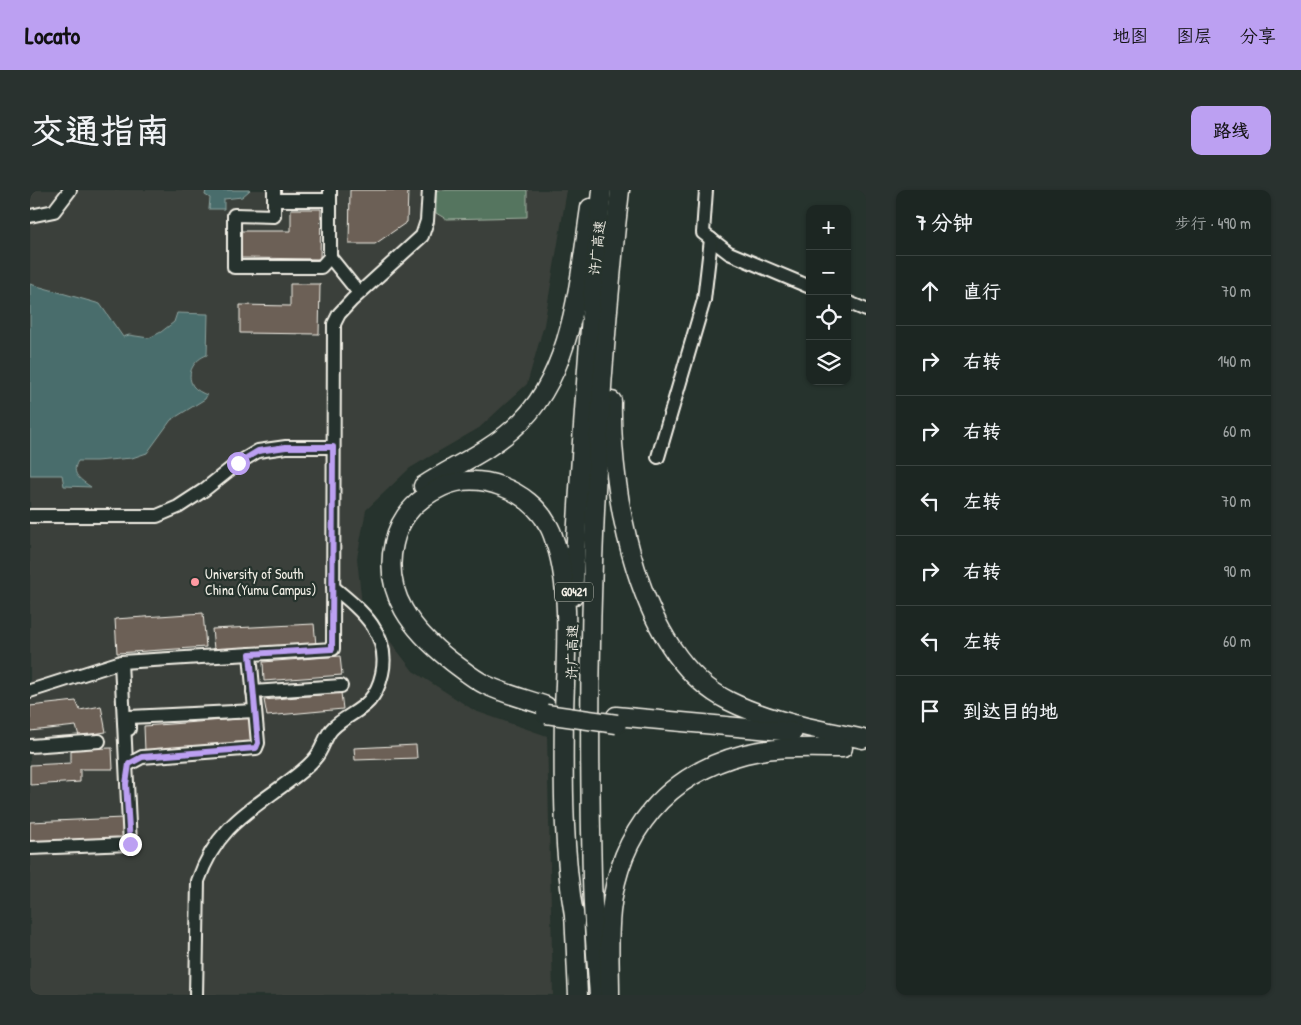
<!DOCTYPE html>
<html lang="zh">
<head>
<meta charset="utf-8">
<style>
  body { margin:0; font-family:"Patrick Hand","LXGW WenKai TC",sans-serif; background:#29322f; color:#f1f3f6 }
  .controls { position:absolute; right:15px; top:15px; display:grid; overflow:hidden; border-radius:10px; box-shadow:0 1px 4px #0004 }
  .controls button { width:45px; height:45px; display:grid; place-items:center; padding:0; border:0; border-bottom:1px solid #3a4340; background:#1c2622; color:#f1f3f6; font:25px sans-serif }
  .stop { position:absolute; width:15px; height:15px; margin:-11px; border:4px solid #bca0f2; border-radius:50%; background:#fff }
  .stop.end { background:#bca0f2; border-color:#fff; box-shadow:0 1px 5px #0008 }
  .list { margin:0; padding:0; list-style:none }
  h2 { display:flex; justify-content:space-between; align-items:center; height:65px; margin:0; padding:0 20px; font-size:21px }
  h2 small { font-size:16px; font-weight:400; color:#a0a5a5 }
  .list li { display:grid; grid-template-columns:32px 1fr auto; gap:15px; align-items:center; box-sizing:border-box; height:70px; padding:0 20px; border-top:1px solid #3a4340 }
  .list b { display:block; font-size:19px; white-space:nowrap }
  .list em { font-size:16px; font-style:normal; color:#a0a5a5 }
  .icon { flex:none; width:28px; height:28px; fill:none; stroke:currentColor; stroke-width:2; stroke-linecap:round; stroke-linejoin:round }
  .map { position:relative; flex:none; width:836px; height:805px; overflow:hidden; border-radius:10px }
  header { display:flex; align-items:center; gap:30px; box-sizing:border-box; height:70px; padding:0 25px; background:#bca0f2; color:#111 }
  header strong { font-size:24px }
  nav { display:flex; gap:28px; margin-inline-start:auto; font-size:18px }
  .intro { display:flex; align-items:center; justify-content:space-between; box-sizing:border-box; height:120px; padding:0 30px }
  h1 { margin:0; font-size:35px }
  .button { padding:12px 22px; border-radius:10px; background:#bca0f2; color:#111; font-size:18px; font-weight:700 }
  main { display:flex; gap:30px; padding:0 30px }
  aside { flex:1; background:#1c2622; border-radius:10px; box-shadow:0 1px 4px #0004 }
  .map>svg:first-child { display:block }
  .built { fill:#3b403a }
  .green { fill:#54745e; stroke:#a4b2a3 }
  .water { fill:#486d6c; stroke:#8da29e }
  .building { fill:#6c6057; stroke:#f4f1e8 }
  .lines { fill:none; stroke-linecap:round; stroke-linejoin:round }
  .minor-casing { stroke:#f4f1e8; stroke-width:16 }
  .highway-casing { stroke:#f4f1e8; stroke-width:21 }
  .minor { stroke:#26332d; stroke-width:12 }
  .highway { stroke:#26332d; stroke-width:18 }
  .highway-bridge-casing { stroke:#f4f1e8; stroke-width:21; stroke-linecap:butt }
  .highway-bridge { stroke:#26332d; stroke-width:18 }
  .route { stroke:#bca0f2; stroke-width:6 }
  .poi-dot { fill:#ff9aa2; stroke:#26332d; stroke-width:2 }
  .labels { text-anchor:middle; stroke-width:4.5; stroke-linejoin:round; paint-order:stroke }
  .shield { fill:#26332d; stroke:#b6b8b0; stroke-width:1 }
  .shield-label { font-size:12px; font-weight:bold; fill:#f4f1e8 }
  .street-label { font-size:14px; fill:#f4f1e8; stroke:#26332d }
  .poi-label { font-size:14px; fill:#f4f1e8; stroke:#26332d; text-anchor:start }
</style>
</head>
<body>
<header>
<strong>Locato</strong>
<nav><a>地图</a><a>图层</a><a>分享</a></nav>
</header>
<div class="intro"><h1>交通指南</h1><a class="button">路线</a></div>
<main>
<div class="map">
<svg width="836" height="805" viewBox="0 0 836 805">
  <rect width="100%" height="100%" fill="#26332d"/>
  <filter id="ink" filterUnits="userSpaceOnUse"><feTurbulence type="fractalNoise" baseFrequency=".02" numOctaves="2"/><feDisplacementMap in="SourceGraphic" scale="10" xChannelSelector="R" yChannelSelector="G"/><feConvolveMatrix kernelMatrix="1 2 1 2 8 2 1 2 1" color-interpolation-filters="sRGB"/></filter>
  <g filter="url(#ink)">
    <path class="built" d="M 0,0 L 537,0 L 514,135 L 497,194 L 449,238 L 380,278 L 336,320 L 327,368 L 332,415 L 383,481 L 445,521 L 517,546 L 523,805 L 0,805 Z"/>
    <path class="green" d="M 406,0 L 497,0 L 497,27 L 416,29 L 406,23 Z"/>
    <g class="water">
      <path d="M 176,0 L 220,0 L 212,7 L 194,9 L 194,19 L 179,19 L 180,8 L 175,5 Z"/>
      <path d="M 0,94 L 70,114 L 93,147 L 99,145 L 119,148 L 131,142 L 144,132 L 147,123 L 178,124 L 177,165 C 165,169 155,183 163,196 C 166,200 172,203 177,205 L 175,209 L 141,230 L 117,263 L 102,268 L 66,271 L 48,271 C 40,284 51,290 61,297 L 34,296 L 32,285 L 0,285 Z"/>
    </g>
    <g class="building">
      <path d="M 320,0 L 378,0 L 377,32 L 345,54 L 319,54 Z"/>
      <path d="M 261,19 L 291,19 L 290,69 L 210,68 L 211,41 L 261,41 Z"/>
      <path d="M 260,94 L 290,94 L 289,144 L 210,143 L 210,115 L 260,116 Z"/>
      <path d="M 173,423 L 176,457 L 87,463 L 85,429 Z"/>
      <path d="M 284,434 L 286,455 L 184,459 L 182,439 Z"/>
      <path d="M 310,466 L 312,485 L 234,491 L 233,472 Z"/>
      <path d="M 311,503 L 313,519 L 237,526 L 234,510 Z"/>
      <path d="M 46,511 L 50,520 L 71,516 L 76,542 L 49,546 L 46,536 L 0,541 L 0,516 Z"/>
      <path d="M 220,528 L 222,553 L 115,561 L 114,536 Z"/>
      <path d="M 386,555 L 387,568 L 325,570 L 324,558 Z"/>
      <path d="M 82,558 L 83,579 L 50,579 L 50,592 L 0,595 L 0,575 L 41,573 L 41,559 Z"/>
      <path d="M 93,628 L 94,649 L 0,652 L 0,632 Z"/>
    </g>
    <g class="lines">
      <g class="minor-casing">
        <g id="minor">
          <path d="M 244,0 L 244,26 L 204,25 L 204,77 L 291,77 L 300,67"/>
          <path d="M 300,0 L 300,67 L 329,103"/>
          <path d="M 676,0 L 673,43 L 699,63 L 780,97"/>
          <path d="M 244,10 L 300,10"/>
          <path d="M 0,26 L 24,21 L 40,0"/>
          <path d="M 817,112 L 836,120"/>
          <path d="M 628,267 L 674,110 L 681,49"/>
          <path d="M 0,326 L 127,326 L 148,317 L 174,300 L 208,273 L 228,261 L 256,257 L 303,257"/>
          <path d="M 0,501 L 91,472 L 303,459 L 304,134 L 309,124 L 322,110 L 392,46 L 397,31 L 399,0"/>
          <path d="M 223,502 L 311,496"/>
          <path d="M 99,539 L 99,527 L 225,521"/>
          <path d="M 0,556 L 69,551"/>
          <path d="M 99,574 L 112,567 L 226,558 L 228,553 L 220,464"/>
          <path d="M 0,658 L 100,654 L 91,472"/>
          <path d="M 166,805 L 168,691 C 185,642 211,626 251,597 C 263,588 277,579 286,567 C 293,559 295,545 303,538 C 314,527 329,522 339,511 C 346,503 350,493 352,484 C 361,444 331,420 303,397"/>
        </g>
      </g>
      <g class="highway-casing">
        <g id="highway">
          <path d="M 582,211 C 580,303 608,466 699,511 C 741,532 788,539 833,549"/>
          <path d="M 393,296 C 423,276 456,263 483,239 C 543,188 549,91 560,18"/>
          <path d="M 543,406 C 550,270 559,135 572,0"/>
          <path d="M 516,516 C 496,509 475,504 456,495 C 443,489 432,479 421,471 C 383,441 352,404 364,353 C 370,326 388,308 412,297 C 449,280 499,300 518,335 C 522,341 524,349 526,355 C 542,403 535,474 534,524 C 533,594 533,663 545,732"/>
          <path d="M 586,526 L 763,542"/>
          <path d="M 544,722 L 548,805"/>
          <path d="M 569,805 C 566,766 563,727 562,688 C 556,458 564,228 590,0"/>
          <path d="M 580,805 C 580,777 578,749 581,721 C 589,642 637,584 715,564 C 747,556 780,558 813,558"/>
        </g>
      </g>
      <use href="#minor" class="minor"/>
      <use href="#highway" class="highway"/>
      <g class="highway-bridge-casing">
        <path id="highway-bridge" d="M 516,524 L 587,534"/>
      </g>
      <use href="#highway-bridge" class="highway-bridge"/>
    </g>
  </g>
  <g class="lines" filter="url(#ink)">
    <path class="route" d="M 100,654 L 96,594 L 99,574 L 112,567 L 226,558 L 228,553 L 220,464 L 302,459 L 303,257 L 256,257 L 228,261 L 208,273"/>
  </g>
  <circle class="poi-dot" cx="165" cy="392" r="5"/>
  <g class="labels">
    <rect class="shield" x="525" y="392.5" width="38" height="19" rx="4"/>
    <g class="shield-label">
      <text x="544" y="406">G0421</text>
    </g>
    <g class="street-label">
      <text transform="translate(567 58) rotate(-84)" y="5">许广高速</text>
      <text transform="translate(542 462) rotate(-89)" y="5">许广高速</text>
    </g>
    <g class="poi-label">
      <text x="175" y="389">University of South<tspan x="175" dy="16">China (Yumu Campus)</tspan></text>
    </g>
  </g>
</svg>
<div class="controls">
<button>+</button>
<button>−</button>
<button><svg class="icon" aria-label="locate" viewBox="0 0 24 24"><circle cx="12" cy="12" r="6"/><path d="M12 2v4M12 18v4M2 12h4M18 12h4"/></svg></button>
<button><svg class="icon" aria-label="layers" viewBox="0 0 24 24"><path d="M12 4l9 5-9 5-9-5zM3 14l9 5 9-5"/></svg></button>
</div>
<div class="stop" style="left:208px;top:273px"></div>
<div class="stop end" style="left:100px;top:654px"></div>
</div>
<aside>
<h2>7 分钟<small>步行 · 490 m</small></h2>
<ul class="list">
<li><svg class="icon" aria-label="ahead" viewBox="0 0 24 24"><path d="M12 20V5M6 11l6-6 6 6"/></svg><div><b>直行</b></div><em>70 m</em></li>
<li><svg class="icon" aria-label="right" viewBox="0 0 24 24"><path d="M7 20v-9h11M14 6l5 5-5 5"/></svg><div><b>右转</b></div><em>140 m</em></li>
<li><svg class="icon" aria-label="right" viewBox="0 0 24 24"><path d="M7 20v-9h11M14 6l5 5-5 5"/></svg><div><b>右转</b></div><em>60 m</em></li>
<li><svg class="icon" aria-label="left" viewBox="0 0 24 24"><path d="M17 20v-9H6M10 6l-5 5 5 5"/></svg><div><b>左转</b></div><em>70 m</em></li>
<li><svg class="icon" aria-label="right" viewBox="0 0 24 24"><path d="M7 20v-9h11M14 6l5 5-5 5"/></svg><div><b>右转</b></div><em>90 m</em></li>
<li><svg class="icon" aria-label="left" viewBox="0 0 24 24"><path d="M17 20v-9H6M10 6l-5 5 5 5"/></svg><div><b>左转</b></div><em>60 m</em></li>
<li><svg class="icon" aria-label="arrive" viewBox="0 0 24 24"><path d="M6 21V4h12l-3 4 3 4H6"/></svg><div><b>到达目的地</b></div></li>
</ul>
</aside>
</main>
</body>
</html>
